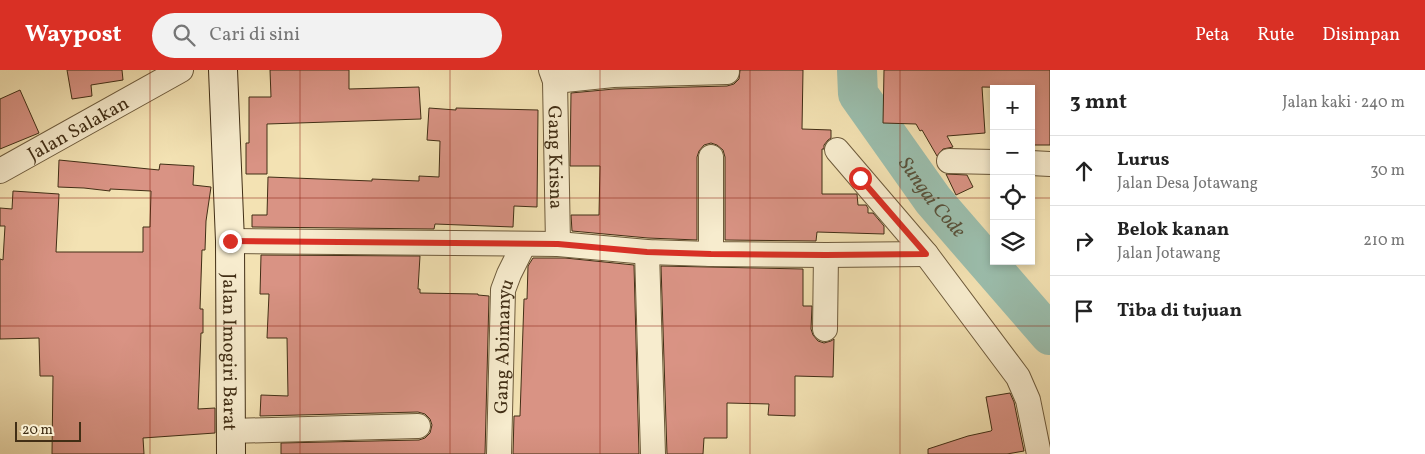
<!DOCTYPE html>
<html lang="id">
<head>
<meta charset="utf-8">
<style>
  body { margin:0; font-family:Vollkorn,serif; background:#f2f2f2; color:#222 }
  .controls { position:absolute; right:15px; top:15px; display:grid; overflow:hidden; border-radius:0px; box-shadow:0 2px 8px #0003 }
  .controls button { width:45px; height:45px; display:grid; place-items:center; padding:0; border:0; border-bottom:1px solid #e0e0e0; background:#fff; color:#222; font:25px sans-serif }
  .scale { position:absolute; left:15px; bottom:12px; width:66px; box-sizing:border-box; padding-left:5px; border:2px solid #412e15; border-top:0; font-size:14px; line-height:18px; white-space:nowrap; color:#412e15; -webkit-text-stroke:4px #f7ecce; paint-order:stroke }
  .stop { position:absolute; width:15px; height:15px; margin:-11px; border:4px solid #d93025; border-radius:50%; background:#fff }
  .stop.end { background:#d93025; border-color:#fff; box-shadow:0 1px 5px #0008 }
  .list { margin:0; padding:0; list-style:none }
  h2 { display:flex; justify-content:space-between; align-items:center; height:65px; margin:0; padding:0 20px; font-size:21px }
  h2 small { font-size:16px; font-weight:400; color:#767676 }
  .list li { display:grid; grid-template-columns:32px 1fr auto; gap:15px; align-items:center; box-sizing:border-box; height:70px; padding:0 20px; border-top:1px solid #e0e0e0 }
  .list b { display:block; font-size:19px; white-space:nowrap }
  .list p { margin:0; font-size:16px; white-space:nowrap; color:#767676 }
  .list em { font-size:16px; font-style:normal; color:#767676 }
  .icon { flex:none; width:28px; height:28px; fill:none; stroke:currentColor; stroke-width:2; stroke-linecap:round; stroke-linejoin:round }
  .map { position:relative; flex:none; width:1050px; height:384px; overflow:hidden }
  header { display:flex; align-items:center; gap:30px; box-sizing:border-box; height:70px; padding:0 25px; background:#d93025; color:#fff }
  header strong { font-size:24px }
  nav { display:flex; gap:28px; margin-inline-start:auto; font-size:18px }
  .search { width:350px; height:45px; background:#f2f2f2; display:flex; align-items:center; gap:12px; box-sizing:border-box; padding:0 18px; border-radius:28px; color:#767676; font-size:19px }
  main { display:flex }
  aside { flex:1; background:#fff }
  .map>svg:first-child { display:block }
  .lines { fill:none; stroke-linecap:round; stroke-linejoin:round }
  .river { stroke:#9bbead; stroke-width:40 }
  .building { fill:#d99384; stroke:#412e15 }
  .minor-casing { stroke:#6e5b3c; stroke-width:26 }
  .secondary-casing { stroke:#412e15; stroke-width:30 }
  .minor { stroke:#f7ecce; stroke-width:24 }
  .secondary { stroke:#f7ecce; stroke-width:28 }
  .route { stroke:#d93025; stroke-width:6 }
  .grid { fill:none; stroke:#8f2418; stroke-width:1; stroke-opacity:0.55 }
  .labels { text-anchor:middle; stroke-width:4; stroke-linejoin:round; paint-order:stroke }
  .street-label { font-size:19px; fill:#412e15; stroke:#f7ecce }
  .water-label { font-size:20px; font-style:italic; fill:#58523b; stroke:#f7ecce }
</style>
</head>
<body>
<header>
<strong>Waypost</strong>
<div class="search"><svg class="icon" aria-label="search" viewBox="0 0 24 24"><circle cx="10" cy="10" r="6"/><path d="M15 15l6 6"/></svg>Cari di sini</div>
<nav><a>Peta</a><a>Rute</a><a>Disimpan</a></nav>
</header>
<main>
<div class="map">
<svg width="1050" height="384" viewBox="0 0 1050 384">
  <rect width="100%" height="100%" fill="#f3e2b3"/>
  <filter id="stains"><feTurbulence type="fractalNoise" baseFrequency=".004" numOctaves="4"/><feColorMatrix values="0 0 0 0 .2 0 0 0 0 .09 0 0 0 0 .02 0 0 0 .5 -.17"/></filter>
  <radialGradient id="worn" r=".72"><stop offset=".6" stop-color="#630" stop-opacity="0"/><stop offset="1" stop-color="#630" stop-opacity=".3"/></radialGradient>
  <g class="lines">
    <path class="river" id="s1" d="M 857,0 L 858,24 L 933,130 L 1050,265"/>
  </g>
  <g class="building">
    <path d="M 67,0 L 122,0 L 123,10 L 91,15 L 92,26 L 72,29 Z"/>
    <path d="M 270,0 L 349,0 L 349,19 L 419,17 L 421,49 L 267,54 L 267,104 L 246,104 L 246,73 L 249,73 L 249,27 L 271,27 Z"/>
    <path d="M 740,0 L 803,0 L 802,59 L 831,60 L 831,68 L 828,70 L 824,75 L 824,79 L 822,79 L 822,124 L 857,124 L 858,135 L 866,135 L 868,138 L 868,143 L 873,143 L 884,156 L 884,164 L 817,162 L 816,171 L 725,170 L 725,87 L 723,80 L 717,75 L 711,73 L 704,75 L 699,81 L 697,87 L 697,170 L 648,168 L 572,161 L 571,145 L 599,145 L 600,96 L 570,96 L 571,23 L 614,19 L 727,16 L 734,14 L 739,9 Z"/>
    <path d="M 884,0 L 1050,0 L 1050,75 L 1031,75 L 1031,18 L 982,17 L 985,63 L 947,66 L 953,77 L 943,79 L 937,86 L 922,60 L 920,61 L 916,54 L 883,53 Z"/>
    <path d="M 20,20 L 39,63 L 0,79 L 0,29 Z"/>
    <path d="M 429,38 L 456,40 L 456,38 L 538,40 L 537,137 L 514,136 L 513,157 L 435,154 L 434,159 L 252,157 L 252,145 L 267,145 L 268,107 L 372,111 L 372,109 L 419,111 L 419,106 L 439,107 L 440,71 L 427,70 Z"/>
    <path d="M 59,90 L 159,100 L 160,94 L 194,96 L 193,115 L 211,117 L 206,151 L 205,180 L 202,180 L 200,239 L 203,239 L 203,263 L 201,263 L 198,339 L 215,338 L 215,363 L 143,368 L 144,384 L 52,384 L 53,306 L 40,306 L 39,268 L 0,269 L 0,189 L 3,190 L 5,156 L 0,156 L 0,138 L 12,139 L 13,121 L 59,124 L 56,182 L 143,182 L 143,157 L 150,157 L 151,121 L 110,119 L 110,121 L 84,118 L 58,117 Z"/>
    <path d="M 946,104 L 967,105 L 973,117 L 956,125 Z"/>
    <path d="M 261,185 L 420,186 L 418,219 L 420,219 L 420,223 L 478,224 L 478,225 L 489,226 L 485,384 L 281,384 L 281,373 L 419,370 L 425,368 L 430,363 L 432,355 L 430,349 L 425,344 L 418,342 L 260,346 L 261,325 L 288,326 L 287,268 L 267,268 L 269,224 L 260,224 Z"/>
    <path d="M 533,188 L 565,188 L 634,195 L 639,384 L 513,384 L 514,346 L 520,346 L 524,229 L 527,229 L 528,196 Z"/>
    <path d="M 661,196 L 803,199 L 803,236 L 812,236 L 811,259 L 813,265 L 818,271 L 824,273 L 831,271 L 834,269 L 833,307 L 795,306 L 795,346 L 768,345 L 769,334 L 727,333 L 727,368 L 704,368 L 703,384 L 667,384 Z"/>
    <path d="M 1010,323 L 1014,332 L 1024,381 L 1007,384 L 928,384 L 928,379 L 968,366 L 991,361 L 992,360 L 986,327 Z"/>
  </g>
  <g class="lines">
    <g class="minor-casing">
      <g id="minor">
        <path id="s2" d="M 551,0 L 555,11 L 558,174"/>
        <path d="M 555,11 L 613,5 L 727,2"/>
        <path d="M 837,80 L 926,184 L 1018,307 L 1028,330 L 1039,384"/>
        <path d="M 949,91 L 994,92"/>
        <path d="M 1031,93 L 1050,94"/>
        <path id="s3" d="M 0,101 L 181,0"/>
        <path d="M 230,171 L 558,174 L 647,182 L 711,184 L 826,185 L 926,184"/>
        <path d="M 647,182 L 653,384"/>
        <path d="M 711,184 L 711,87"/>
        <path d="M 825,259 L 826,185"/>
        <path d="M 231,361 L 418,356"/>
        <path id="s4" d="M 499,384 L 503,220 L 509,204 L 524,174"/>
      </g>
    </g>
    <g class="secondary-casing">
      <g id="secondary">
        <path id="s5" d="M 223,0 L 230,171 L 231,384"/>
      </g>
    </g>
    <use href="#minor" class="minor"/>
    <use href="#secondary" class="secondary"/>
  </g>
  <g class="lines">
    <path class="route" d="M 230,171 L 558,174 L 647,182 L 711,184 L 826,185 L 926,184 L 860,108"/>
  </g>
  <path class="grid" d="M 150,0 L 150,384M 300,0 L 300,384M 450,0 L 450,384M 600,0 L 600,384M 750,0 L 750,384M 900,0 L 900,384M 0,128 L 994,128M 1031,128 L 1050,128M 0,256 L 1050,256"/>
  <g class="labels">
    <g class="street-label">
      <text dy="7" stroke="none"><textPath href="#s3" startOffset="89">Jalan Salakan</textPath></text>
      <text dy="7" stroke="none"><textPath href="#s2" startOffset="88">Gang Krisna</textPath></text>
      <text dy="7" stroke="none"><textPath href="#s4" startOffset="108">Gang Abimanyu</textPath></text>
      <text dy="7" stroke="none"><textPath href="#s5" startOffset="282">Jalan Imogiri Barat</textPath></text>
    </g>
    <g class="water-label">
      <text dy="7" stroke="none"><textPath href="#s1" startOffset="151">Sungai Code</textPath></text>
    </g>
  </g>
  <rect width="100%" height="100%" filter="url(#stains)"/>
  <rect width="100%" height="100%" fill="url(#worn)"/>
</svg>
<div class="controls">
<button>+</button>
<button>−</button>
<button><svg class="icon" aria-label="locate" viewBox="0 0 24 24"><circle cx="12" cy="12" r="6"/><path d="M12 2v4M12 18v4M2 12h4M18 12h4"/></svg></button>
<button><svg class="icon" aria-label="layers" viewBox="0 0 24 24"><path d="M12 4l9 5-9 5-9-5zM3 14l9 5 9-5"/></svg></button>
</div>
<div class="scale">20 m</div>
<div class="stop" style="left:860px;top:108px"></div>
<div class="stop end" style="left:230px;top:171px"></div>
</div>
<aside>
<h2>3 mnt<small>Jalan kaki · 240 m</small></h2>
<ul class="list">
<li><svg class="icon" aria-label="ahead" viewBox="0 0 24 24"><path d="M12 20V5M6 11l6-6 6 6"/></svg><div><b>Lurus</b><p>Jalan Desa Jotawang</p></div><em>30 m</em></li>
<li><svg class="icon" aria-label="right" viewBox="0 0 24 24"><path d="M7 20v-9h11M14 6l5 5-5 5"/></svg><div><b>Belok kanan</b><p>Jalan Jotawang</p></div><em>210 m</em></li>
<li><svg class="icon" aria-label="arrive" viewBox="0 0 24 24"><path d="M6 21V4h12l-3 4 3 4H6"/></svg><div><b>Tiba di tujuan</b></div></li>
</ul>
</aside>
</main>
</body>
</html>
